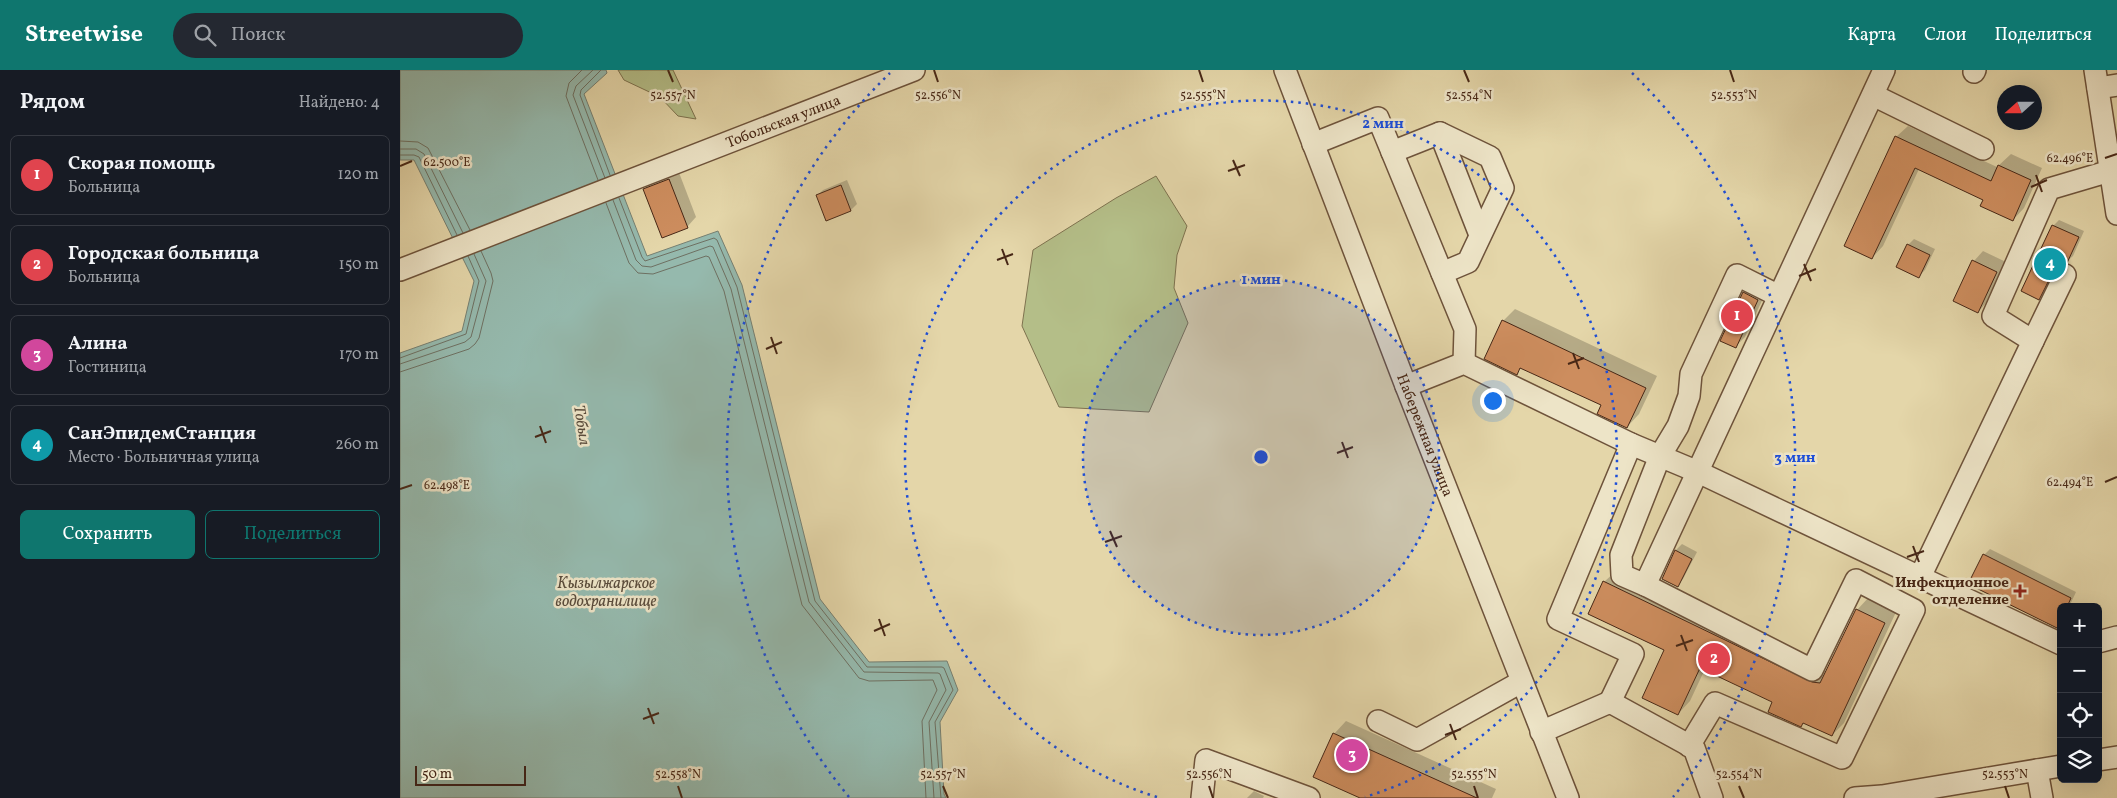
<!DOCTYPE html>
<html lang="ru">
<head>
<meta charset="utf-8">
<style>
  body { margin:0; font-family:Vollkorn,serif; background:#242831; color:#f1f3f6 }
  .controls { position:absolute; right:15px; bottom:15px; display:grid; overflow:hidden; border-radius:8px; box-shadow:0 5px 20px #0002 }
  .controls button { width:45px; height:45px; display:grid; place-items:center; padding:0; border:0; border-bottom:1px solid #363941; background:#171b24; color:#f1f3f6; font:25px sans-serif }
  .compass { position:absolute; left:1597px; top:15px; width:45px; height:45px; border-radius:50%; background:#171b24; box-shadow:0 5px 20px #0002; rotate:249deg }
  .scale { position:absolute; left:15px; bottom:12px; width:111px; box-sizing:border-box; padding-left:5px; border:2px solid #472716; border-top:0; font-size:14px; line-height:18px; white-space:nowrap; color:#472716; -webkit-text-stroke:4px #ede4c7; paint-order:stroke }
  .you { position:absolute; left:1092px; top:330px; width:18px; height:18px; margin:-12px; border:4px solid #fff; border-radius:50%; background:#1a73e8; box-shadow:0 0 0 8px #1a73e833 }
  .badge { display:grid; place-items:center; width:32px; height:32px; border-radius:50%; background:#0f766e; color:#fff; font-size:16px; font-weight:700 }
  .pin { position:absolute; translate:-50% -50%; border:2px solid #fff; box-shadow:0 1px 5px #0006 }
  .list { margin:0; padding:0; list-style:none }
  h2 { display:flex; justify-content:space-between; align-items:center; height:65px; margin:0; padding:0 20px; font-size:21px }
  h2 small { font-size:16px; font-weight:400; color:#9ea1a6 }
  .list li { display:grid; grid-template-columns:32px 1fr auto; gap:15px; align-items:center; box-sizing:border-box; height:80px; margin:0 10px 10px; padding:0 10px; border:1px solid #363941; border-radius:8px }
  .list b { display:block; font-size:19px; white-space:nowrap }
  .list p { margin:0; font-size:16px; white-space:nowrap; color:#9ea1a6 }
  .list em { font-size:16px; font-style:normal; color:#9ea1a6 }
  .actions { display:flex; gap:10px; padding:15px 20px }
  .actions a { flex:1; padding:11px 0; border:1px solid #0f766e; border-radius:8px; text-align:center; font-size:18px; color:#0f766e }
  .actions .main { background:#0f766e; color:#fff }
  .icon { flex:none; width:28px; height:28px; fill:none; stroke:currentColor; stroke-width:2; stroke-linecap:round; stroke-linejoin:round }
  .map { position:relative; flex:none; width:1717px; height:728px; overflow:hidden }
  header { display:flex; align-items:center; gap:30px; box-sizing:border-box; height:70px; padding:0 25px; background:#0f766e; color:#fff }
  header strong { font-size:24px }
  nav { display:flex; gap:28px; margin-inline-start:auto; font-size:18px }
  .search { width:350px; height:45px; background:#242831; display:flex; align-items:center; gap:12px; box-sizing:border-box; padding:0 18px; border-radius:28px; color:#9ea1a6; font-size:19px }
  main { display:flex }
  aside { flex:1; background:#171b24 }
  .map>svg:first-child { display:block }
  .green { fill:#b4be88; stroke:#7e724f }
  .water { fill:#95b9ad; stroke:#767f71 }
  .shadow { fill:#0003 }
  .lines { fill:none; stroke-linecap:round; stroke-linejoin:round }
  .shore { stroke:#6e7062; stroke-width:1 }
  .building { fill:#cd8d5e; stroke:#472716 }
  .minor-casing { stroke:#6e533b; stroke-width:24 }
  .minor { stroke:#ede4c7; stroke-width:21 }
  .ticks { fill:none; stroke:#472716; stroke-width:2 }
  .ring { fill:none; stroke:#1d4ed8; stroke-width:2.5; stroke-dasharray:2.5 5 }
  .poi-dot { fill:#8f2418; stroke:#ede4c7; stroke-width:2 }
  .labels { text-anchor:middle; stroke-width:5; stroke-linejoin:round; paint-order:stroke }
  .street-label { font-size:15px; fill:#472716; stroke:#ede4c7 }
  .poi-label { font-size:15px; font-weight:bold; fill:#472716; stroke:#ede4c7; text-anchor:end }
  .water-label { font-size:16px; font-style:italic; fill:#5a4c3c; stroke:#ede4c7 }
  .ticks-label { font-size:12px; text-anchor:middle; fill:#472716; stroke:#ede4c7; stroke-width:5; stroke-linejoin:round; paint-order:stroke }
  .centre { fill:#1d4ed8; stroke:#ede4c7; stroke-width:2.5 }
  .ring-label { font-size:15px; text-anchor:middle; font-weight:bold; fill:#1d4ed8; stroke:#ede4c7; stroke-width:5; stroke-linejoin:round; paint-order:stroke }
</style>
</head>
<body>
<header>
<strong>Streetwise</strong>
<div class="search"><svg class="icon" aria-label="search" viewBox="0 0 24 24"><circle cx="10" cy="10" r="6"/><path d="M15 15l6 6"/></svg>Поиск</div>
<nav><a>Карта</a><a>Слои</a><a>Поделиться</a></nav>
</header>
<main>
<aside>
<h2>Рядом<small>Найдено: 4</small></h2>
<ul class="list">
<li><span class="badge" style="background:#e0444e">1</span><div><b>Скорая помощь</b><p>Больница</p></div><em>120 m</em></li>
<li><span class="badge" style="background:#e0444e">2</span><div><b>Городская больница</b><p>Больница</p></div><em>150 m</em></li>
<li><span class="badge" style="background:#d1479c">3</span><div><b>Алина</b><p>Гостиница</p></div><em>170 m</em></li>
<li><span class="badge" style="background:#0f9aa8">4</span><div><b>СанЭпидемСтанция</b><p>Место · Больничная улица</p></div><em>260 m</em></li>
</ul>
<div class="actions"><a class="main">Сохранить</a><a>Поделиться</a></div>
</aside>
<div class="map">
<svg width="1717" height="728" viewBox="0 0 1717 728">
  <rect width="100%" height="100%" fill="#e4d6a9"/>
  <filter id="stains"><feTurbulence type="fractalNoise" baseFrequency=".004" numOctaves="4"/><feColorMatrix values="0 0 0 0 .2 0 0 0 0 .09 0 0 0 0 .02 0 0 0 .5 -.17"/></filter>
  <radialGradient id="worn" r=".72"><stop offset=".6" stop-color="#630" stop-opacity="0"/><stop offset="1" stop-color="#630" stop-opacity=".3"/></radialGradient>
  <g class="green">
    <path d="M 218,0 L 273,0 L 296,49 L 278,46 L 260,27 L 224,10 Z"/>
    <path d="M 756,106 L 787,156 L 777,185 L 774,218 L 788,253 L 749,342 L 659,337 L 622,256 L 633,180 L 716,128 Z"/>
  </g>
  <path class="water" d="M 0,0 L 206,0 L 207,3 L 184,24 L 247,186 L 318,161 L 342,215 L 420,529 L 469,592 L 547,591 L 558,620 L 540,652 L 544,724 L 546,728 L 0,728 L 0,283 L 62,261 L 74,211 L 14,90 L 0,90 Z"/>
  <g class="shadow">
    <path d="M 1508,56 L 1597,97 L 1611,84 L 1642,98 L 1624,138 L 1613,150 L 1585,129 L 1519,99 L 1483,176 L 1472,188 L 1496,67 Z"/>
    <path d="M 278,100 L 296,147 L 287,157 L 244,119 L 253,110 Z"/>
    <path d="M 447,110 L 457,134 L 451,140 L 427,149 L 417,126 L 423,120 Z"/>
    <path d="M 1659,150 L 1684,161 L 1673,186 L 1666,192 L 1659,193 L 1645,222 L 1639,228 L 1653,156 Z"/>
    <path d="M 1514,169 L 1535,179 L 1525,200 L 1519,206 L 1508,175 Z"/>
    <path d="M 1583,181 L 1606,192 L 1587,232 L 1578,242 L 1555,231 L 1574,191 Z"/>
    <path d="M 1353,213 L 1367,220 L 1345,267 L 1335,277 L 1344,223 Z"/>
    <path d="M 1115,239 L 1257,306 L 1239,344 L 1227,357 L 1202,335 L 1122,297 L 1116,303 L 1103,251 Z"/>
    <path d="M 1282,474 L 1297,482 L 1283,509 L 1277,515 L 1263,508 L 1276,480 Z"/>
    <path d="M 1590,479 L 1676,522 L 1669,537 L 1661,537 L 1661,552 L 1656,556 L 1584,485 Z"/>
    <path d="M 1217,500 L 1425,601 L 1428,601 L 1457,540 L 1469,527 L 1497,540 L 1444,653 L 1432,665 L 1404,652 L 1401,655 L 1374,631 L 1305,599 L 1290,631 L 1278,644 L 1266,579 L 1204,512 Z"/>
    <path d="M 946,651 L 1096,719 L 1092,728 L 963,728 L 934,664 Z"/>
    <path d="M 854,721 L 864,726 L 863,728 L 847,728 Z"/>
  </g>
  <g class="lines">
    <g class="shore">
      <path d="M 182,0 L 169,13 L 166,26 L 198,110"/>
      <path d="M 193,0 L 176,16 L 173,25 L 205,108"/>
      <path d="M 201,0 L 181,20 L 180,25 L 210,105"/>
      <path d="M 0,71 L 18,72 L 28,78 L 70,160"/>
      <path d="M 0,79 L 16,79 L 24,84 L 63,163"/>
      <path d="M 0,85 L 14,85 L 19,87 L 57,165"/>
      <path d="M 219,128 L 242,187 L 245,191 L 314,168 L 317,170 L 337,217 L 415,531 L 467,597 L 542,597 L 544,598 L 553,620 L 535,652 L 541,728"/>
      <path d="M 213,130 L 236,190 L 242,196 L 251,197 L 310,176 L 313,177 L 331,219 L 409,532 L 464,602 L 538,603 L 540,604 L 546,620 L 529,652 L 534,728"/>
      <path d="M 206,133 L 229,193 L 238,203 L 253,204 L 306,186 L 309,187 L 324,221 L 402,535 L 459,608 L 469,611 L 533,610 L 537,620 L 522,651 L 526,728"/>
      <path d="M 0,288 L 66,264 L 79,211 L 68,186"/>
      <path d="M 0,294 L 65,272 L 71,267 L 86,211 L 74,184"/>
      <path d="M 0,302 L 69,279 L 75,274 L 79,268 L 93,211 L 91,203 L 81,181"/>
    </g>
  </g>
  <g class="building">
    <path d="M 1495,66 L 1591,111 L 1598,95 L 1631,110 L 1613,151 L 1580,136 L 1583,130 L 1515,98 L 1472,189 L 1444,176 Z"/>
    <path d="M 269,109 L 288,158 L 262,168 L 243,119 Z"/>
    <path d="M 441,115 L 451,141 L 426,151 L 416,125 Z"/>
    <path d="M 1652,155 L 1679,167 L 1667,193 L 1658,194 L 1654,200 L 1639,230 L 1621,221 Z"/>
    <path d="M 1507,174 L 1530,185 L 1519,208 L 1496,197 Z"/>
    <path d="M 1572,190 L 1597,202 L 1578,243 L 1553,231 Z"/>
    <path d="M 1343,222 L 1358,230 L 1336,278 L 1320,271 Z"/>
    <path d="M 1102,250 L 1246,318 L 1227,358 L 1197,344 L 1201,335 L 1120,298 L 1117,305 L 1084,289 Z"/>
    <path d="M 1275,480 L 1292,489 L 1278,517 L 1262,509 Z"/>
    <path d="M 1583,484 L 1671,528 L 1667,537 L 1661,537 L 1661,549 L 1657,558 L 1568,514 Z"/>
    <path d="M 1203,511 L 1412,612 L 1420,613 L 1456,539 L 1485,553 L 1432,666 L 1403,653 L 1401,657 L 1368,642 L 1372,632 L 1300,598 L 1278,645 L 1242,628 L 1264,580 L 1188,544 Z"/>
    <path d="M 933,663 L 1077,728 L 960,728 L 913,707 Z"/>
  </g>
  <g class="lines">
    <g class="minor-casing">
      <g id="minor">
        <path id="s1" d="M 885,0 L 1006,316 L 1168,728"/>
        <path d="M 1695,0 L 1717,144"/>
        <path d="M 1574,2 L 1575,0"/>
        <path d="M 1698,18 L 1717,15"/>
        <path d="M 1473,25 L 1583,79"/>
        <path d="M 1040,63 L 1080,165"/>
        <path d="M 913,74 L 978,48 L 1065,259 L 1064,293"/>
        <path d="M 992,82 L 1040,63 L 1090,87 L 1103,118 L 1068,192 L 1042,203"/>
        <path id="s2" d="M 0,200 L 514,0"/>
        <path d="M 1379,226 L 1337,205 L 1291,304 L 1289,326 L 1278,356 L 1260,386 L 1221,485 L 1222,505 L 1245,515 L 1484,0"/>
        <path d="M 1633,271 L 1665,205"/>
        <path d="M 1006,316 L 1064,293 L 1231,374 L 1298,402 L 1661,574"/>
        <path d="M 1520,507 L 1633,271 L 1593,246 L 1649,119 L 1710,101"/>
        <path d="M 1245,515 L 1412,600 L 1456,510 L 1514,540 L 1442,688 L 1315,633 L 1289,676"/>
        <path d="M 1698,572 L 1717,567"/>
        <path d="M 1210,632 L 1233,584 L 1158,549 L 1231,374"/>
        <path d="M 978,651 L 1017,670 L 1121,612"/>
        <path d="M 1141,662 L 1210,632 L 1294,678 L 1312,728"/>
        <path d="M 1698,690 L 1717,687"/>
        <path d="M 1637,700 L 1642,728"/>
        <path d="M 802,728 L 806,690 L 909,728"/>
        <path d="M 1455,728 L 1482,726 L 1661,696"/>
      </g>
    </g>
    <use href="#minor" class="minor"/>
  </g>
  <path class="ticks" d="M 268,0 L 273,12M 534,0 L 538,12M 799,0 L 803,12M 1064,0 L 1069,12M 1330,0 L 1334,12M 1705,88 L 1717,84M 833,90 L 840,106M 0,96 L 12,91M 828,101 L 845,95M 1636,105 L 1642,122M 1631,117 L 1647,110M 602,179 L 608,195M 597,190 L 613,184M 1404,194 L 1411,211M 1399,206 L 1416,199M 371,267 L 377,284M 366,279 L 382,272M 1173,283 L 1179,299M 1168,294 L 1184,288M 140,356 L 146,373M 135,367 L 151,361M 942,372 L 948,388M 937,383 L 953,377M 1705,412 L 1717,407M 0,419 L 12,415M 710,461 L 717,477M 705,472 L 722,466M 1513,476 L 1519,492M 1507,487 L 1524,481M 479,549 L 485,566M 474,561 L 490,554M 1281,565 L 1287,581M 1276,576 L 1293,570M 248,638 L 254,654M 243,649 L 259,643M 1050,654 L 1056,670M 1045,665 L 1061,659M 278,716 L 282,728M 543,716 L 548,728M 809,716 L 813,728M 1074,716 L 1078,728M 1339,716 L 1344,728M 1605,716 L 1609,728"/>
  <circle cx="861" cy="387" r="178" fill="#1d4ed8" fill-opacity=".12"/>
  <g class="ring">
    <circle cx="861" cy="387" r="178"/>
    <path d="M757 727A356 356 0 1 1 965 727"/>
    <path d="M449 727A534 534 0 0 1 490 3M1232 3A534 534 0 0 1 1273 727"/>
  </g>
  <path class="poi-dot" d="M1617.5 513.5h5v5h5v5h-5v5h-5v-5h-5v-5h5z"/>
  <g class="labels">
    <g class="street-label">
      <text dy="5" stroke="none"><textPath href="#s2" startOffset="411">Тобольская улица</textPath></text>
      <text dy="5" stroke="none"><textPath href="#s1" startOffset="391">Набережная улица</textPath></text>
    </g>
    <g class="poi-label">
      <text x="1609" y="517">Инфекционное<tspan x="1609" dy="17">отделение</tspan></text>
    </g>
    <g class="water-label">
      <text transform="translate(183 355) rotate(81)" y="6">Тобыл</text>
      <text x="206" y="518">Кызылжарское<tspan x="206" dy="18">водохранилище</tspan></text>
    </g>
  </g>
  <g class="ticks-label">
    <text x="273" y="29">52.557°N</text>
    <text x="538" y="29">52.556°N</text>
    <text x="803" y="29">52.555°N</text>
    <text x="1069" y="29">52.554°N</text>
    <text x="1334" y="29">52.553°N</text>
    <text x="1670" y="92">62.496°E</text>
    <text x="47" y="96">62.500°E</text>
    <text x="1670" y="416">62.494°E</text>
    <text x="47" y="419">62.498°E</text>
    <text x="278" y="708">52.558°N</text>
    <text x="543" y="708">52.557°N</text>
    <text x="809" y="708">52.556°N</text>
    <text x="1074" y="708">52.555°N</text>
    <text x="1339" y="708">52.554°N</text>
    <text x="1605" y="708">52.553°N</text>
  </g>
  <circle cx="861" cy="387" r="8" class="centre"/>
  <g class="ring-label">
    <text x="983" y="58">2 мин</text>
    <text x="861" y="214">1 мин</text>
    <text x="1395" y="392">3 мин</text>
  </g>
  <rect width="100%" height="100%" filter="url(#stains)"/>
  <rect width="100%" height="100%" fill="url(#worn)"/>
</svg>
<div class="controls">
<button>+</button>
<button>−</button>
<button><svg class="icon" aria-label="locate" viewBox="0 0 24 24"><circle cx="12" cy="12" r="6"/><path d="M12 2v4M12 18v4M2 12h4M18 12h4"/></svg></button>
<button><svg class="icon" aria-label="layers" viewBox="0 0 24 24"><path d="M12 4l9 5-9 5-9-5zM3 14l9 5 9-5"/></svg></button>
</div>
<svg class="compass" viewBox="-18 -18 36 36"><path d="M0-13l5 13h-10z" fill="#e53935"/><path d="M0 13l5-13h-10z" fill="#9ea1a6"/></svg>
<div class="scale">50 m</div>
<div class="you"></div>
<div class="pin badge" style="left:1337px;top:246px;background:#e0444e">1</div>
<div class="pin badge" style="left:1314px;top:589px;background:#e0444e">2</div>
<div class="pin badge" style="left:952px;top:685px;background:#d1479c">3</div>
<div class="pin badge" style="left:1650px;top:194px;background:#0f9aa8">4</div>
</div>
</main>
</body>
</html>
